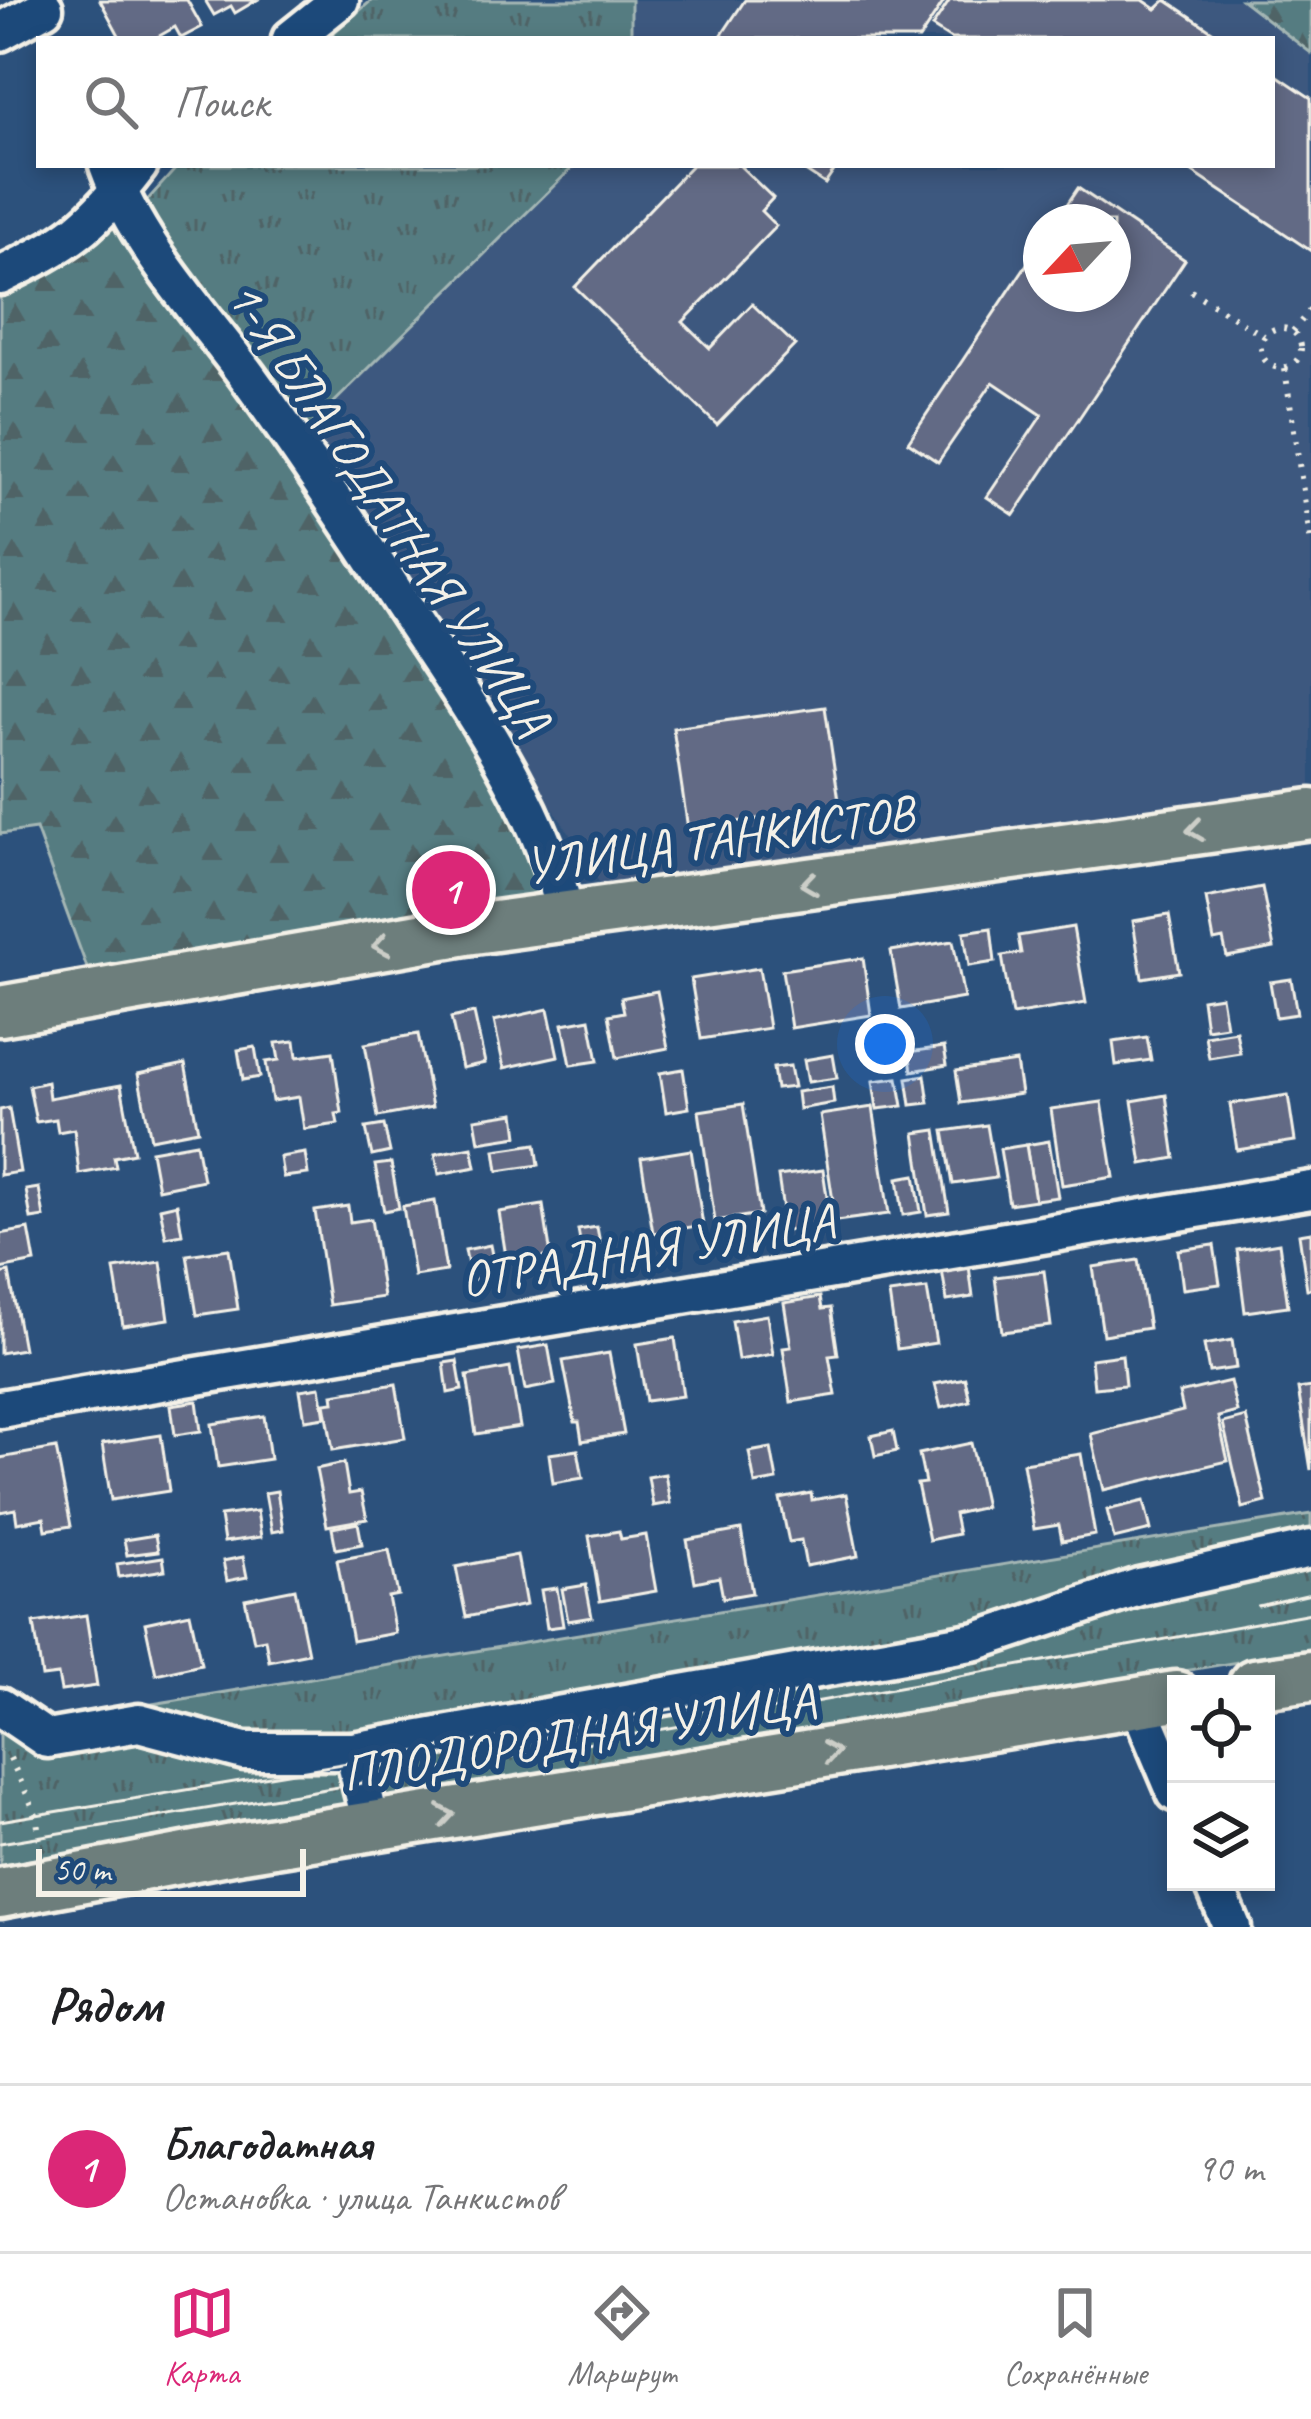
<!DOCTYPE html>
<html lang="ru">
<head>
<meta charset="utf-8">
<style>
  body { margin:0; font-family:Caveat,sans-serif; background:#f6f6f6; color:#202124 }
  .controls { position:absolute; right:36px; bottom:36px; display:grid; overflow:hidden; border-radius:0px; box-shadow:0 6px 18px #0003 }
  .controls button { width:108px; height:108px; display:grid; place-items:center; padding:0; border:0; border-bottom:3px solid #e0e0e0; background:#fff; color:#202124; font:60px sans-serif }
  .compass { position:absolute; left:1023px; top:204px; width:108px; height:108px; border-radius:50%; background:#fff; box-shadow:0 6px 18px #0003; rotate:244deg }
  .scale { position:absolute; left:36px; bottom:30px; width:270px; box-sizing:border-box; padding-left:12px; border:6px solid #f4f1e8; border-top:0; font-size:33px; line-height:42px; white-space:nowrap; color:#f4f1e8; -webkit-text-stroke:9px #1f4a7a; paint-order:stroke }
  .you { position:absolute; left:885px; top:1044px; width:42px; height:42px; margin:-30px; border:9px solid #fff; border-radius:50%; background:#1a73e8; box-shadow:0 0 0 18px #1a73e833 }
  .badge { display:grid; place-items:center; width:78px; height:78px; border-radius:50%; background:#db2777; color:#fff; font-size:39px; font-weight:700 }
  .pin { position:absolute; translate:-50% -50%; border:6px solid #fff; box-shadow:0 3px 12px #0006 }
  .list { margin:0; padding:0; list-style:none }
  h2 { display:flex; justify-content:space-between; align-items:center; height:156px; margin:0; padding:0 48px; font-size:51px }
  h2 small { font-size:39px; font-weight:400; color:#757577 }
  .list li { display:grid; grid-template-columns:78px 1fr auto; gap:36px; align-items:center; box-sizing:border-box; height:168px; padding:0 48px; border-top:3px solid #e0e0e0 }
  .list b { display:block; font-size:45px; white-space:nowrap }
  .list p { margin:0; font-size:39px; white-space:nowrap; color:#757577 }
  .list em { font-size:39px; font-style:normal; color:#757577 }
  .icon { flex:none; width:66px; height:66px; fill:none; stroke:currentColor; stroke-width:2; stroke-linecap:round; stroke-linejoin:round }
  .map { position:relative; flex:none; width:1311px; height:1927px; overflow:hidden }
  .search { position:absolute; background:#fff; box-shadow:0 6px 18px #0003; left:36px; right:36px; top:36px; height:132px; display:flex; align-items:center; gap:30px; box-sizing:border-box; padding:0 42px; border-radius:0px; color:#757577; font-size:45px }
  .sheet { height:324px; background:#fff }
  nav { display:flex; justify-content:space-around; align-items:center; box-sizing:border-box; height:168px; border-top:3px solid #e0e0e0; background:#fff; font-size:33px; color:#757577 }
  nav a { display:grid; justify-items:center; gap:6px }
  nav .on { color:#db2777 }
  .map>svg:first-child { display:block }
  .built { fill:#3c597f; fill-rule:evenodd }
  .grass { fill:url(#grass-tufts); stroke:#a4b6b4; stroke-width:3 }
  .forest { fill:url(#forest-firs); stroke:#a4b6b4; stroke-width:3 }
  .building { fill:#626b85; stroke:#f4f1e8; stroke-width:3 }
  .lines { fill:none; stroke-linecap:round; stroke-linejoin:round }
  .minor-casing { stroke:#f4f1e8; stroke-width:45 }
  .major-casing { stroke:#f4f1e8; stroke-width:57 }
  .path { stroke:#f4f1e8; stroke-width:6; stroke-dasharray:3 9; stroke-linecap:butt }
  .minor { stroke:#1f4a7a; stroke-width:36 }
  .major { stroke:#6d7e7c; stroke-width:48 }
  .tram { stroke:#f4f1e8; stroke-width:3 }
  .oneway { stroke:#cccec8 }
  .labels { text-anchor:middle; stroke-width:12; stroke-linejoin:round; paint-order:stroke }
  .street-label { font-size:51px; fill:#f4f1e8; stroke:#1f4a7a }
</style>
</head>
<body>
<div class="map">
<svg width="1311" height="1927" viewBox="0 0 1311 1927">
  <defs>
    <pattern id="grass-tufts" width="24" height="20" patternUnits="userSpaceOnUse" patternTransform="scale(3)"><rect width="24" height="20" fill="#547b81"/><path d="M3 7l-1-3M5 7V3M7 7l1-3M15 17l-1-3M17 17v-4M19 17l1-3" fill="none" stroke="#4f6466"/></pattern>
    <pattern id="forest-firs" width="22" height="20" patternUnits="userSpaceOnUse" patternTransform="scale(3)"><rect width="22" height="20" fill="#547b81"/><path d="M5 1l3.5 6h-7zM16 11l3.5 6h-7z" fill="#4f6466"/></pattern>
  </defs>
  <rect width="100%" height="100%" fill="#2c517c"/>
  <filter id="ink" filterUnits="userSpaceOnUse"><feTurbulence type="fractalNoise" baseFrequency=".00833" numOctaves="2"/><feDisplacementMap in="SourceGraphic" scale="24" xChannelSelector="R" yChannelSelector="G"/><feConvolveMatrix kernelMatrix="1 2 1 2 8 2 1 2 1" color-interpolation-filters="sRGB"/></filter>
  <g filter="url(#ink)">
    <path class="built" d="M 631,0 L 1242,0 L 1311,53 L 1311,800 L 602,889 L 593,870 L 307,429 L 575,165 L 1272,165 L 1272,39 L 631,39 ZM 1041,222 L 1113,222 L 1113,294 L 1041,294 Z"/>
    <g class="grass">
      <path d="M 372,0 L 631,0 L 631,39 L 326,39 Z"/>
      <path d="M 179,165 L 575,165 L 307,429 L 142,206 Z"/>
      <path d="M 1311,1514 L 1311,1650 L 0,1865 L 0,1729 Z"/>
    </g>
    <g class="forest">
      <path d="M 1242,0 L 1311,0 L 1311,53 Z"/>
      <path d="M 114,227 L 282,444 L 490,765 L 538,869 L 535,899 L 90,976 L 36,829 L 0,834 L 0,297 L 69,261 Z"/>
    </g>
    <g class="building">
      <path d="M 100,0 L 187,0 L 202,27 L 181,38 L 175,27 L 154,39 L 121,39 Z"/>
      <path d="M 205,0 L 257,0 L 235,13 L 231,6 L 214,15 Z"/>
      <path d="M 745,0 L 945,0 L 919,39 L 719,39 Z"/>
      <path d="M 950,0 L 1143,0 L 1156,9 L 1166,0 L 1224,39 L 951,39 L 932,27 Z"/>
      <path d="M 1272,72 L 1311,98 L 1311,251 L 1182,165 L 1272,165 Z"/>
      <path d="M 692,165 L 739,165 L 773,198 L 761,211 L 776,226 L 683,322 L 710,348 L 752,304 L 795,345 L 717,425 L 575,287 Z"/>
      <path d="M 796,165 L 838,165 L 825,184 Z"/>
      <path d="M 1078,188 L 1185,260 L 1014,515 L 987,497 L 1042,415 L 993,382 L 938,462 L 908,442 L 1041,243 L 1041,294 L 1113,294 L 1113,222 L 1055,222 Z"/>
      <path d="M 825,707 L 840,807 L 688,829 L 673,728 Z"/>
      <path d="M 1262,887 L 1274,948 L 1227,957 L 1223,939 L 1214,941 L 1206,898 Z"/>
      <path d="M 1169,915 L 1179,972 L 1142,978 L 1133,921 Z"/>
      <path d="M 1073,927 L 1086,1003 L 1012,1015 L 1002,956 L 1021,953 L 1018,936 Z"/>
      <path d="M 991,928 L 995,962 L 969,966 L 964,932 Z"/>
      <path d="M 953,941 L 964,998 L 901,1009 L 891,951 Z"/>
      <path d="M 863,958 L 871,1015 L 791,1028 L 782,970 Z"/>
      <path d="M 759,968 L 769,1028 L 701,1039 L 691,979 Z"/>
      <path d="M 1291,979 L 1297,1014 L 1276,1017 L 1270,982 Z"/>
      <path d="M 657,991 L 668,1048 L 617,1058 L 609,1015 L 624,1012 L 621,998 Z"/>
      <path d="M 1221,996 L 1226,1026 L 1206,1029 L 1202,999 Z"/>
      <path d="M 548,1009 L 558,1056 L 504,1068 L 494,1021 Z"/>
      <path d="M 474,1013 L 485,1063 L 462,1068 L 451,1018 Z"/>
      <path d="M 590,1019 L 598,1061 L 571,1065 L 563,1024 Z"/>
      <path d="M 1236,1031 L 1240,1053 L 1209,1058 L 1205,1036 Z"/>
      <path d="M 418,1034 L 432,1107 L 378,1117 L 365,1044 Z"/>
      <path d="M 1147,1037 L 1151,1060 L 1116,1065 L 1113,1042 Z"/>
      <path d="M 295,1041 L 297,1057 L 333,1052 L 342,1113 L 336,1114 L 338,1124 L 304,1129 L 299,1097 L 272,1101 L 266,1062 L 279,1060 L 276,1043 Z"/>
      <path d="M 255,1047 L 260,1077 L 243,1080 L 238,1050 Z"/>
      <path d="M 944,1047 L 947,1065 L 912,1071 L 909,1052 Z"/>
      <path d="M 833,1055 L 837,1078 L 808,1082 L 804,1060 Z"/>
      <path d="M 1016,1062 L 1021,1094 L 961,1103 L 956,1071 Z"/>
      <path d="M 185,1064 L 198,1130 L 151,1139 L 138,1074 Z"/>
      <path d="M 790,1066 L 794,1087 L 776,1089 L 773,1068 Z"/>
      <path d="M 683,1069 L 689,1108 L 666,1112 L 660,1073 Z"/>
      <path d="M 925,1075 L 929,1103 L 911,1105 L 907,1078 Z"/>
      <path d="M 898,1078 L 903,1106 L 877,1109 L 873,1081 Z"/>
      <path d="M 47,1082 L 49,1098 L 121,1085 L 134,1153 L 114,1157 L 116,1167 L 79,1174 L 74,1129 L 58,1132 L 56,1119 L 36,1122 L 29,1086 Z"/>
      <path d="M 832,1087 L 834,1103 L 799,1109 L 797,1092 Z"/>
      <path d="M 1166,1095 L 1175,1158 L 1142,1164 L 1132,1101 Z"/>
      <path d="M 1288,1095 L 1295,1141 L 1237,1150 L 1230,1104 Z"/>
      <path d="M 1102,1102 L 1114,1177 L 1062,1185 L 1051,1109 Z"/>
      <path d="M 743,1104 L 760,1214 L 715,1221 L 699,1111 Z"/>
      <path d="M 873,1107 L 889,1214 L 836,1221 L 820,1115 Z"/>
      <path d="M 9,1108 L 20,1172 L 0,1175 L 0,1110 Z"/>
      <path d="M 515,1113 L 518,1136 L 479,1142 L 475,1119 Z"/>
      <path d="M 384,1125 L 390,1152 L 372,1156 L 366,1128 Z"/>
      <path d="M 987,1125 L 996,1178 L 953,1184 L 944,1131 Z"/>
      <path d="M 936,1130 L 949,1212 L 927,1215 L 915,1133 Z"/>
      <path d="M 1049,1141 L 1058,1197 L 1035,1200 L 1026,1145 Z"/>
      <path d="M 196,1143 L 203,1180 L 158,1189 L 151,1151 Z"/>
      <path d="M 536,1144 L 539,1165 L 498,1171 L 495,1150 Z"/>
      <path d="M 1026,1145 L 1035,1200 L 1009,1204 L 1000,1149 Z"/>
      <path d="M 472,1147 L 476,1167 L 439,1174 L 435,1154 Z"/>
      <path d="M 691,1150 L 703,1225 L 653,1233 L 641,1158 Z"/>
      <path d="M 305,1153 L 308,1174 L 283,1177 L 280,1157 Z"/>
      <path d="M 391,1163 L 399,1208 L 384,1211 L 375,1165 Z"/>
      <path d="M 823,1170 L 831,1224 L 786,1231 L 778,1176 Z"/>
      <path d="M 915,1175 L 921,1212 L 903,1215 L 898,1178 Z"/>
      <path d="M 39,1188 L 44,1217 L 31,1219 L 26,1190 Z"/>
      <path d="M 435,1201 L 446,1271 L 414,1276 L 403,1206 Z"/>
      <path d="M 177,1204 L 182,1234 L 166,1237 L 160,1208 Z"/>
      <path d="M 543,1205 L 551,1256 L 507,1263 L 499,1212 Z"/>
      <path d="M 348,1206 L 350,1222 L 371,1219 L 383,1297 L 329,1305 L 315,1211 Z"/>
      <path d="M 597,1227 L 603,1260 L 584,1264 L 578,1230 Z"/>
      <path d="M 29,1229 L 35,1262 L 0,1269 L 0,1234 Z"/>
      <path d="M 1311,1232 L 1311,1289 L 1307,1289 L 1299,1234 Z"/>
      <path d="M 1279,1243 L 1288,1306 L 1245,1312 L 1237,1250 Z"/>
      <path d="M 490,1245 L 496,1275 L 471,1280 L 465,1250 Z"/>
      <path d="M 1214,1245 L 1220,1284 L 1183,1289 L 1178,1250 Z"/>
      <path d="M 229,1249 L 238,1309 L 197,1315 L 187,1255 Z"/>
      <path d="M 1138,1260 L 1149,1328 L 1103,1335 L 1093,1267 Z"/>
      <path d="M 161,1262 L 169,1319 L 123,1326 L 114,1269 Z"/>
      <path d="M 969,1266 L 973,1297 L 947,1301 L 942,1270 Z"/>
      <path d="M 1044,1271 L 1051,1326 L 1002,1332 L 995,1277 Z"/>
      <path d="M 9,1272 L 23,1349 L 0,1353 L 0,1274 Z"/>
      <path d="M 927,1289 L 936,1343 L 897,1349 L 889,1294 Z"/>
      <path d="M 820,1297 L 822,1309 L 831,1308 L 838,1355 L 829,1356 L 836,1395 L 791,1402 L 783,1348 L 791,1347 L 784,1303 Z"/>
      <path d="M 767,1315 L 773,1354 L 738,1360 L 732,1321 Z"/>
      <path d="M 675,1338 L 683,1396 L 646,1401 L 637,1344 Z"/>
      <path d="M 1232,1340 L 1236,1368 L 1209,1372 L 1204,1345 Z"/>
      <path d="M 548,1345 L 555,1384 L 525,1390 L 518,1350 Z"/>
      <path d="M 609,1353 L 624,1434 L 582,1441 L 579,1422 L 575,1422 L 563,1361 Z"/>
      <path d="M 1122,1355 L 1125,1385 L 1094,1388 L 1091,1359 Z"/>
      <path d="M 457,1361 L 462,1390 L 448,1393 L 444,1363 Z"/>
      <path d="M 510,1368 L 520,1427 L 476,1434 L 467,1376 Z"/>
      <path d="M 965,1378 L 970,1401 L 941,1408 L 935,1384 Z"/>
      <path d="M 1230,1381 L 1237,1412 L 1218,1417 L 1228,1461 L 1104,1490 L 1091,1434 L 1183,1411 L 1179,1393 Z"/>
      <path d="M 396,1384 L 405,1438 L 333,1450 L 325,1403 L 334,1402 L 333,1394 Z"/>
      <path d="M 320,1387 L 325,1417 L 305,1420 L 300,1390 Z"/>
      <path d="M 1311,1387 L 1311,1470 L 1298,1389 Z"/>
      <path d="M 197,1401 L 201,1431 L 175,1435 L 171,1405 Z"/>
      <path d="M 264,1416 L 270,1459 L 218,1467 L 212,1424 Z"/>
      <path d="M 1246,1417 L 1266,1502 L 1243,1508 L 1223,1423 Z"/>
      <path d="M 893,1431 L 897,1451 L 875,1456 L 871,1436 Z"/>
      <path d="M 161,1435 L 169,1491 L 111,1500 L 102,1444 Z"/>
      <path d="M 971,1443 L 985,1507 L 954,1514 L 958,1534 L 929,1540 L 917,1484 L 925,1483 L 919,1454 Z"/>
      <path d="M 56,1448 L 71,1526 L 46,1530 L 44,1518 L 17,1523 L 15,1509 L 0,1512 L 0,1458 Z"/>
      <path d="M 771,1448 L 777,1480 L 755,1484 L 749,1452 Z"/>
      <path d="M 578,1450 L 583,1478 L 553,1483 L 549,1454 Z"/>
      <path d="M 1081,1454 L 1095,1535 L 1062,1541 L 1059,1525 L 1034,1529 L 1023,1463 Z"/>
      <path d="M 344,1463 L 349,1494 L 361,1492 L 367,1519 L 327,1526 L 316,1469 Z"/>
      <path d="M 665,1474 L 670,1503 L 653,1506 L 648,1477 Z"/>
      <path d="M 277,1491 L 283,1530 L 272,1532 L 265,1493 Z"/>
      <path d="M 811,1493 L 812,1500 L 846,1494 L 858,1556 L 806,1566 L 801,1540 L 789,1542 L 780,1499 Z"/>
      <path d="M 1144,1501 L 1151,1530 L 1114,1539 L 1107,1510 Z"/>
      <path d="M 257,1511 L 261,1537 L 224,1542 L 220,1516 Z"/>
      <path d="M 358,1523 L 362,1544 L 336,1549 L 332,1528 Z"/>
      <path d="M 741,1530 L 752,1593 L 723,1598 L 719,1577 L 695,1582 L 687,1540 Z"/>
      <path d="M 619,1531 L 621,1539 L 646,1535 L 656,1591 L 600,1601 L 589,1536 Z"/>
      <path d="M 155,1535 L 158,1551 L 127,1555 L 124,1540 Z"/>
      <path d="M 389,1550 L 398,1595 L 388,1597 L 395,1633 L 352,1641 L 337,1560 Z"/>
      <path d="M 517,1555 L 526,1605 L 466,1617 L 456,1567 Z"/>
      <path d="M 163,1557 L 165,1570 L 119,1577 L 117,1564 Z"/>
      <path d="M 243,1557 L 247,1577 L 227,1581 L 223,1561 Z"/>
      <path d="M 586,1585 L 592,1617 L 568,1621 L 562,1589 Z"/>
      <path d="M 557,1588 L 563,1626 L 547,1628 L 541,1590 Z"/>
      <path d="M 295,1589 L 308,1653 L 269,1661 L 265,1639 L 254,1641 L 245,1599 Z"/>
      <path d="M 190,1613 L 201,1664 L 156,1674 L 145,1623 Z"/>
      <path d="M 86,1615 L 97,1686 L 61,1691 L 58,1675 L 42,1677 L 34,1623 Z"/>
    </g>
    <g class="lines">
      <g class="minor-casing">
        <g id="minor">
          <path d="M 0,32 L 44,8"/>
          <path d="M 291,39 L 340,0"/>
          <path d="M 108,165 C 136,244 198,310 248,377 C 302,451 352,527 402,604 C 465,700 541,803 566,917"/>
          <path d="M 0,276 C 70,242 91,228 139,165"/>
          <path d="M 0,1409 L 1311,1190"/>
          <path d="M 1138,1703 L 1176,1793"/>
          <path d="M 0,1707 L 47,1739 L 139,1723 L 244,1751 L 353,1751 L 977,1641 L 1139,1587 L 1311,1549"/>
          <path d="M 353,1751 L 372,1827"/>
          <path d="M 1213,1882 L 1232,1927"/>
        </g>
      </g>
      <g class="major-casing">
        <g id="major">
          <path d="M 0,1011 L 466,930 L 1311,814"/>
          <path d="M 1254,1684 L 1311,1676"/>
          <path d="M 0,1893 L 243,1847 L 1176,1696"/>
        </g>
      </g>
      <g class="path">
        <path d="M 1191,291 L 1264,336"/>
        <circle cx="1281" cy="348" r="20"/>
        <path d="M 1293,331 L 1311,309"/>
        <path d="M 1285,369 L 1311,545"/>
        <path d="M 10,1758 L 36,1814 L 41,1847"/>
      </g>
      <use href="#minor" class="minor"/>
      <use href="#major" class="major"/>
      <g class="tram">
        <path d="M 1258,1606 L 1311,1594"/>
        <path d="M 0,1821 L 738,1698"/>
        <path d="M 0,1843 L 362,1783 L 1311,1613"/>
      </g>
    </g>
    <defs><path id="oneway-chevron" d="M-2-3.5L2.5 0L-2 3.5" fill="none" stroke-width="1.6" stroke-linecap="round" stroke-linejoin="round" transform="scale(3)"/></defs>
    <g class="oneway">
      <use href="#oneway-chevron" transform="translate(1195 830) rotate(172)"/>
      <use href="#oneway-chevron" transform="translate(809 884) rotate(172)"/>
      <use href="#oneway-chevron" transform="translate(381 945) rotate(170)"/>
      <use href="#oneway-chevron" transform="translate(831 1752) rotate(-9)"/>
      <use href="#oneway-chevron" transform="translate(446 1815) rotate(-9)"/>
    </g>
  </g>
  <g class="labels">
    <g class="street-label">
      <text transform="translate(390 507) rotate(56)" y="18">1-Я БЛАГОДАТНАЯ УЛИЦА</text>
      <text transform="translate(718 838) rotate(-8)" y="18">УЛИЦА ТАНКИСТОВ</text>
      <text transform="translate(647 1249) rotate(-9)" y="18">ОТРАДНАЯ УЛИЦА</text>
      <text transform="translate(578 1735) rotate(-9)" y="18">ПЛОДОРОДНАЯ УЛИЦА</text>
    </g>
  </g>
</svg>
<div class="controls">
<button><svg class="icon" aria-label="locate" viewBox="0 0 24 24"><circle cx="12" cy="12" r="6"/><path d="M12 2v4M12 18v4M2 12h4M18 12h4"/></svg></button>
<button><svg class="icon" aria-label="layers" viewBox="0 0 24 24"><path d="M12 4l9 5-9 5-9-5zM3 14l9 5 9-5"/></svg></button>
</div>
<svg class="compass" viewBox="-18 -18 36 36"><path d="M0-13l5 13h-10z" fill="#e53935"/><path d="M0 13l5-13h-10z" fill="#757577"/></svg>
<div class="scale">50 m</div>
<div class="you"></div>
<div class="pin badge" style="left:451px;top:890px">1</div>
<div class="search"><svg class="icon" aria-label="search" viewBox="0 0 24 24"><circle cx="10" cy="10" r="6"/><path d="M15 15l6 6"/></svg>Поиск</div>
</div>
<section class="sheet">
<h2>Рядом<small></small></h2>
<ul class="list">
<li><span class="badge">1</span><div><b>Благодатная</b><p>Остановка · улица Танкистов</p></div><em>90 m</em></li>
</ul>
</section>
<nav>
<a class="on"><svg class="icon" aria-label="map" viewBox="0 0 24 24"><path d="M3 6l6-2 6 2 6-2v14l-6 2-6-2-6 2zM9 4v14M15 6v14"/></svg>Карта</a>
<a><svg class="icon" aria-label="directions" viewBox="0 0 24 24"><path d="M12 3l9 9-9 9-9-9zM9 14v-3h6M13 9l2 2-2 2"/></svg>Маршрут</a>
<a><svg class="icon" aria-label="saved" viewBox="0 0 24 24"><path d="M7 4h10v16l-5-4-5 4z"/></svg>Сохранённые</a>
</nav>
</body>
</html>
